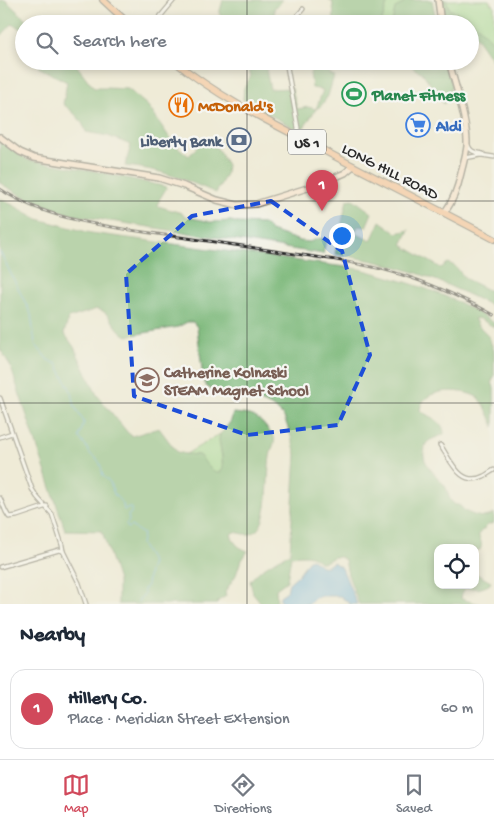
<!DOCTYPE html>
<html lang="en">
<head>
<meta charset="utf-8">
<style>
  body { margin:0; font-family:"Gochi Hand",sans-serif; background:#f6f6f7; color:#1f2937 }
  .controls { position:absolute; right:15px; bottom:15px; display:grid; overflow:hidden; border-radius:10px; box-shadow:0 2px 8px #0003 }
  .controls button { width:45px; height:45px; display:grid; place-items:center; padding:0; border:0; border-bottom:1px solid #e0e1e3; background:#fff; color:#1f2937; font:25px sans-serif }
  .you { position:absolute; left:341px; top:235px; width:18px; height:18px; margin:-12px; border:4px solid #fff; border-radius:50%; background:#1a73e8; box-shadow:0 0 0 8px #1a73e833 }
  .badge { display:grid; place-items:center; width:32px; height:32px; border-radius:50%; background:#d1495b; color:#fff; font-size:16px; font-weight:700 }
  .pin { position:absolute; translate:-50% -41px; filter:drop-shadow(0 1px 2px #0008) }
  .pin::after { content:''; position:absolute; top:26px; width:18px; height:15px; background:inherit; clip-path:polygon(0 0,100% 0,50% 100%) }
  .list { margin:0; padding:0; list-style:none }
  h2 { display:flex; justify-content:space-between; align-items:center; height:65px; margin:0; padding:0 20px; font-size:21px }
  h2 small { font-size:16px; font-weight:400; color:#747a83 }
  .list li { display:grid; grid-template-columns:32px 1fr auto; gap:15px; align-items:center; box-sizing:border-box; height:80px; margin:0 10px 10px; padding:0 10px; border:1px solid #e0e1e3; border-radius:15px }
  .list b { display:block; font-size:19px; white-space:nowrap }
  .list p { margin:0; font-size:16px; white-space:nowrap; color:#747a83 }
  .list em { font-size:16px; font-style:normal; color:#747a83 }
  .icon { flex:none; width:28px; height:28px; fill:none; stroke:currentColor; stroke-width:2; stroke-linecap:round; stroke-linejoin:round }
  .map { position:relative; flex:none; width:494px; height:604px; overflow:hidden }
  .search { position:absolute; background:#fff; box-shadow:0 2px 8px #0003; left:15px; right:15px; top:15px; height:55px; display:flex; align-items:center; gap:12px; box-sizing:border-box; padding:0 18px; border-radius:28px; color:#747a83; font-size:19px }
  .sheet { height:155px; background:#fff }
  nav { display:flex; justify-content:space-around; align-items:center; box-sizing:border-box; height:70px; border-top:1px solid #e0e1e3; background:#fff; font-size:14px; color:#747a83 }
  nav a { display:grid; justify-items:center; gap:2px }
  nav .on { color:#d1495b }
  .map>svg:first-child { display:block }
  .green { fill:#98d68c; stroke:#62805c }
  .forest { fill:#7ab778; stroke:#527152 }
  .water { fill:#67aede; stroke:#496c84 }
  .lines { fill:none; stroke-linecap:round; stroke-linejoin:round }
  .stream { stroke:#67aede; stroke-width:1 }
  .street-casing { stroke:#706e67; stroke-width:5.5 }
  .secondary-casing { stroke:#706e67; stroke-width:8 }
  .primary-casing { stroke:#706e67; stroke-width:8 }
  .street { stroke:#fff; stroke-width:3 }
  .secondary { stroke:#fde4d1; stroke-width:5 }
  .primary { stroke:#fabb8c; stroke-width:5.5 }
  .rail-casing { stroke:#2b2b2b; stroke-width:3 }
  .rail { stroke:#f6f6f2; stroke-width:1; stroke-dasharray:4; stroke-linecap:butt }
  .marked { fill:none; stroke:#1d4ed8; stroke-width:4; stroke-dasharray:10 6; stroke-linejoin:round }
  .grid { fill:none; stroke:#2b2b2b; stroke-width:1; stroke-opacity:0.55 }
  .labels { text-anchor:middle; stroke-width:4.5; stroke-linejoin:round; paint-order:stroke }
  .shield { fill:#f6f6f2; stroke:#686867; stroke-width:1 }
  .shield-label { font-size:15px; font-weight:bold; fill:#2b2b2b }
  .leisure-label { font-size:16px; font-weight:bold; fill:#27864d; stroke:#f6f6f2; text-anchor:start }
  .food-label { font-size:16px; font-weight:bold; fill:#c56008; stroke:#f6f6f2; text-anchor:start }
  .shop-label { font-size:16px; font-weight:bold; fill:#366cbe; stroke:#f6f6f2; text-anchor:start }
  .service-label { font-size:16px; font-weight:bold; fill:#4e5e75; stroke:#f6f6f2; text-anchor:end }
  .street-label { font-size:16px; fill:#2b2b2b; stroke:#f6f6f2 }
  .education-label { font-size:16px; font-weight:bold; fill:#785e54; stroke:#f6f6f2; text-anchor:start }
</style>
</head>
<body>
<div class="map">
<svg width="494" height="604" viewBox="0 0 494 604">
  <rect width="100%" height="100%" fill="#f6f6f2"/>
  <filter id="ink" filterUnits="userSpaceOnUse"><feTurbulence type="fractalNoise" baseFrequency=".02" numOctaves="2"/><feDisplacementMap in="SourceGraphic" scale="10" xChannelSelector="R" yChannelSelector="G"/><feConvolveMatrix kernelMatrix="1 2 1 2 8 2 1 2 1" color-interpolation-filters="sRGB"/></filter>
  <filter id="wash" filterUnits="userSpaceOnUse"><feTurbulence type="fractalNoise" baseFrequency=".0096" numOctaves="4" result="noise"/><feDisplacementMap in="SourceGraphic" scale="20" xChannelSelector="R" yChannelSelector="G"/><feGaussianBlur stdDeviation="1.12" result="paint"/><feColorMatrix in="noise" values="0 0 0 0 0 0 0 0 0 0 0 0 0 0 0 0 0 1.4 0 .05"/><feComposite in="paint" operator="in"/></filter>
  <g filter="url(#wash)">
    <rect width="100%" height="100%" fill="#efebd7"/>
    <g class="green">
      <path d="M 388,0 L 404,0 L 403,4 L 395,9 L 392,24 L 381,24 Z"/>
      <path d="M 446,0 L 489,0 L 491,4 L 494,5 L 494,43 C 482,30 467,15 450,10 Z"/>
      <path d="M 220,434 C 218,447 225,459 221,472 L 217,473 L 213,471 L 209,467 L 186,454 Z"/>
    </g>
    <g class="forest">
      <path d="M 0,0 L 5,0 L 31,24 L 24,24 L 24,30 L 12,24 L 0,37 Z"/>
      <path d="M 223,0 L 282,0 L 279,5 L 274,8 L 275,20 L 281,24 L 231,24 L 219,14 Z"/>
      <path d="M 328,0 L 388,0 L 381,24 L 333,24 C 334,16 334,9 332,1 Z"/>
      <path d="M 404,0 L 432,0 L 437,24 L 392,24 L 395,8 L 403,4 Z"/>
      <path d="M 442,0 L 446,0 L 450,10 L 467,16 L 486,34 L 494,43 L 494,63 L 470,28 L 470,24 L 463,24 L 443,13 Z"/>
      <path d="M 40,61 L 77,61 L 77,66 L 94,88 L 105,88 L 128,89 L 148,106 L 174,144 L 189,156 L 204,139 L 218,149 L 227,165 L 226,174 L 216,193 C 184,179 160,169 125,166 L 131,145 L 108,136 L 86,132 C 82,119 73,112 63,104 L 67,82 L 38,67 Z"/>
      <path d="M 246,61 L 284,61 L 284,62 L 274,64 L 266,69 L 270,89 L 292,88 L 297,109 L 308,107 L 316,109 L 323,90 L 312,88 L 310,73 L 314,67 L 313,61 L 330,61 L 329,74 L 334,76 L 328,96 L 321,106 L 316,109 L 301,132 L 243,100 L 244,88 L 251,76 Z"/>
      <path d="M 408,61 L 447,61 L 452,86 L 444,104 L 422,72 L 416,70 Z"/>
      <path d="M 0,141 L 28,160 L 95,171 L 167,187 L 159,200 L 158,206 L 182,213 L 184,216 L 210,222 L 231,221 L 238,223 L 264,224 L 271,231 L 300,241 L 309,242 L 320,238 L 326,240 L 323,254 L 72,215 L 38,203 L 20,195 L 0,183 Z"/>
      <path d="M 0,198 L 38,219 L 91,233 L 360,269 C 405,281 455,295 494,323 L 494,327 L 480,319 L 474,318 L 478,326 L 482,329 L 488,335 L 494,351 L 494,376 L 492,381 L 494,389 L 494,427 C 493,422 482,400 477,397 C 461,388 421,387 420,411 C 430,417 444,421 444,434 C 438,438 428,438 425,446 C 419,463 436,474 445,486 C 448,491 448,499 453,503 C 458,507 454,503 460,506 C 462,507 463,510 465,511 C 474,516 486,520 494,513 L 494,523 L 488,525 C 486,528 480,531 479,534 C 478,540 484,541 480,550 L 475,550 L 475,548 L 438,548 L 438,585 L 475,585 L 475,573 L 489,581 L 491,582 L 490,584 C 482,590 474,588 465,589 L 462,593 L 461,599 L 480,604 L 359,604 L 348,575 L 345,560 L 340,557 L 334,557 L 325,562 L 320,562 C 312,553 302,555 291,556 L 287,581 L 276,589 L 277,604 L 262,604 L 253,593 L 250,581 C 261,567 274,562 290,553 L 296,454 L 290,433 L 284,417 L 279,412 L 271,406 L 252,397 L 215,392 L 206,386 L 203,378 L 197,327 L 193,322 L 187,322 L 178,327 L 127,336 C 114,330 111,311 97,309 L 69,318 L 64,333 L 74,347 L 97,395 L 128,433 L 132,436 L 159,428 L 177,452 L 186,454 L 199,455 C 205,462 211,474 221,472 L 223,468 L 222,456 L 219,440 L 220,434 L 224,430 L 231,421 L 233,413 C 253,415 257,415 269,431 C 270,432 274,436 274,437 C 276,442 272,447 271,452 C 266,470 271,520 256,531 C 250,537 241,533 234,532 L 231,534 C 234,544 239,548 248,551 L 240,563 L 236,575 L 225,592 L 226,596 L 218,601 L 217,604 L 118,604 L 118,581 L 102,531 L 65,530 L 10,365 L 0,349 Z"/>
      <path d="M 353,199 L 372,213 L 366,227 L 358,226 L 355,232 L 357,234 L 371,241 L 380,221 L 397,233 L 409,230 L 402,245 L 441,268 L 448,263 L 455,266 L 466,279 L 494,293 L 494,307 C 465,293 435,278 404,269 C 381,262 359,258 335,254 L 347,200 Z"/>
    </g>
    <path class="water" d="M 311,559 L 314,560 C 321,567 325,569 333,562 L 342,568 L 357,604 L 350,604 L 340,596 L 322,596 L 315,598 L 308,604 L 282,604 L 280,599 L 280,596 C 290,589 286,593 289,583 L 298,575 L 308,561 Z"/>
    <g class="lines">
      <path class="stream" d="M 0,252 L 31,314 L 35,344 L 48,360 L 57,364 L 72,393 L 75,407 L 84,422 L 82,429 L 79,436 C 82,444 87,445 90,454 C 100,459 101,465 103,476 L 110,482 L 114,494 L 123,504 L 124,510 L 126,510 L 128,508 L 131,508 L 131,513 L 128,515 L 129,521 L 126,525 L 128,528 L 131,526 L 143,534 L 141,544 L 152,563 L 149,571 L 147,585 L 144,589 L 144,595 L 139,599 L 138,604"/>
    </g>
  </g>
  <g filter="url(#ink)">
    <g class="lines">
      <g class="street-casing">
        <g id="street">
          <path d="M 154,24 L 174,0"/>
          <path d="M 290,24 L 303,9"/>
          <path d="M 286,61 L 298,128 L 297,136"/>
          <path d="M 468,145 C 471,153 476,152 483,154"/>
          <path d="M 465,158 L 481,155 L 494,157"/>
          <path d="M 0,398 L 32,489 L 37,497 L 52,514 L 62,545 L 63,551 L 79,583 L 86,604"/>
          <path d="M 0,437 L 12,433"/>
          <path d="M 440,445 C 451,460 460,488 484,476 C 487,475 490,472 494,470"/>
          <path d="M 0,498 L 6,512 L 9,517 L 17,516 L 47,506"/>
          <path d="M 0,567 L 59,550 L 63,551"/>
        </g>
      </g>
      <g class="secondary-casing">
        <g id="secondary">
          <path d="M 438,0 L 441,24"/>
          <path d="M 0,137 L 20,152 L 34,158 L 159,178 L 184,186 L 217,200 L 237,205 L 256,204 L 317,185 L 345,173 L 353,166"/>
          <path d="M 445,212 C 453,201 458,187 461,173 C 463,164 466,155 467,146 C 468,121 455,86 449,61"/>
        </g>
      </g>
      <g class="primary-casing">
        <g id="primary">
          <path d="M 103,0 L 129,24"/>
          <path d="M 174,61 C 215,94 261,118 308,142 C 369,175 432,206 494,239"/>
        </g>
      </g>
      <use href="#street" class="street"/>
      <use href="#secondary" class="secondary"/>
      <use href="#primary" class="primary"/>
      <g class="rail-casing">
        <path id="rail" d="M 0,189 C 50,222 113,227 171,236 C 210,241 249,247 288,253 C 324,258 361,263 396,273 C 430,283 463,298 494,315"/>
      </g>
      <use href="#rail" class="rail"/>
    </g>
  </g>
  <path d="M0 0H494V604H0ZM 271,201 L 342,251 L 370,355 L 338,425 L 247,435 L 134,396 L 126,274 L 192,216 Z" fill="#efebd7" fill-opacity=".55" fill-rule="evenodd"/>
  <path class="marked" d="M 271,201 L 342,251 L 370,355 L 338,425 L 247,435 L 134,396 L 126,274 L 192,216 Z"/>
  <path class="grid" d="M 247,0 L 247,24M 247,61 L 247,604M 0,201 L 494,201M 0,403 L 494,403"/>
  <defs>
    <g id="stadium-ring" transform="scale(1.25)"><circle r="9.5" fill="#f6f6f2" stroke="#2e9e5b" stroke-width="1.5"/><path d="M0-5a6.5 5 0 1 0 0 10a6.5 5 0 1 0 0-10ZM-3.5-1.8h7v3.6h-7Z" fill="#2e9e5b"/></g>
    <g id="restaurant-ring" transform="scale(1.25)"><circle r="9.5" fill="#f6f6f2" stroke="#e8710a" stroke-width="1.5"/><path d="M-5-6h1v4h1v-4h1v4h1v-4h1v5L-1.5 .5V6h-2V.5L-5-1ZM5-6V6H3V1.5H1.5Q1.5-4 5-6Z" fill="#e8710a"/></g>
    <g id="supermarket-ring" transform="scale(1.25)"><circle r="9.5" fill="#f6f6f2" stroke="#3f7fe0" stroke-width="1.5"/><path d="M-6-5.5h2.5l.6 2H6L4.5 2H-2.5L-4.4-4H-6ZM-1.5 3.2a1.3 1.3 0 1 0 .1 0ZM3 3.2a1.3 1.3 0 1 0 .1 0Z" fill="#3f7fe0"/></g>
    <g id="bank-ring" transform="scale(1.25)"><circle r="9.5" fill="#f6f6f2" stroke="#5c6f8a" stroke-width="1.5"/><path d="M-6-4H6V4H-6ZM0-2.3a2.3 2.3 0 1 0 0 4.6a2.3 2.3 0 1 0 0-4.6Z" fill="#5c6f8a"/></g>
    <g id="school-ring" transform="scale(1.25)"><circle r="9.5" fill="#f6f6f2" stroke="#8d6e63" stroke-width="1.5"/><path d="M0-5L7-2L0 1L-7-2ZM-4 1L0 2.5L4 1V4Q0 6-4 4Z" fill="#8d6e63"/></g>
  </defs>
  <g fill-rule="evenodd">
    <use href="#stadium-ring" x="354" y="94"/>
    <use href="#restaurant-ring" x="181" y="105"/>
    <use href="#supermarket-ring" x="418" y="125"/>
    <use href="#bank-ring" x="239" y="140"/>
    <use href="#school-ring" x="147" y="380"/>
  </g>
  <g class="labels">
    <rect class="shield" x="288" y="129.5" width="38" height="25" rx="4"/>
    <g class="shield-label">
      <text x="307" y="147">US 1</text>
    </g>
    <g class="leisure-label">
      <text x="372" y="100">Planet Fitness</text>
    </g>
    <g class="food-label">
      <text x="198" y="111">McDonald's</text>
    </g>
    <g class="shop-label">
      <text x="436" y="131">Aldi</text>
    </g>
    <g class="service-label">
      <text x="222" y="146">Liberty Bank</text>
    </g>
    <g class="street-label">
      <text transform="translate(391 170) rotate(27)" y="6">LONG HILL ROAD</text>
    </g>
    <g class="education-label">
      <text x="164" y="377">Catherine Kolnaski<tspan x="164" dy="18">STEAM Magnet School</tspan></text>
    </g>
  </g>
</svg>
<div class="controls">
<button><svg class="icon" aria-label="locate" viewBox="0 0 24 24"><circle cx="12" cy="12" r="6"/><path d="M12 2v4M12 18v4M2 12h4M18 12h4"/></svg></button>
</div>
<div class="you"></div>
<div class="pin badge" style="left:322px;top:211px">1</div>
<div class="search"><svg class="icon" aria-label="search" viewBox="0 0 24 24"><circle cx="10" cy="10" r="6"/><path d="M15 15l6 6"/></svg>Search here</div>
</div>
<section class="sheet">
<h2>Nearby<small></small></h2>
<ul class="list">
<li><span class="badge">1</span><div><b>Hillery Co.</b><p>Place · Meridian Street Extension</p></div><em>60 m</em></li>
</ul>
</section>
<nav>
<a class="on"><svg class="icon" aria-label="map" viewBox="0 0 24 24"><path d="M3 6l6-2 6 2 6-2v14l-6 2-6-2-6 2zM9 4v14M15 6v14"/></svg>Map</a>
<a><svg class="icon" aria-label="directions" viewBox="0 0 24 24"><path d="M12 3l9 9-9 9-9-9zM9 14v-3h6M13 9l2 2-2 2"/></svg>Directions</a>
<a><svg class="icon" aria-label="saved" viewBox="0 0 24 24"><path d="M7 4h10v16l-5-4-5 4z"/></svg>Saved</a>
</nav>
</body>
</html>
